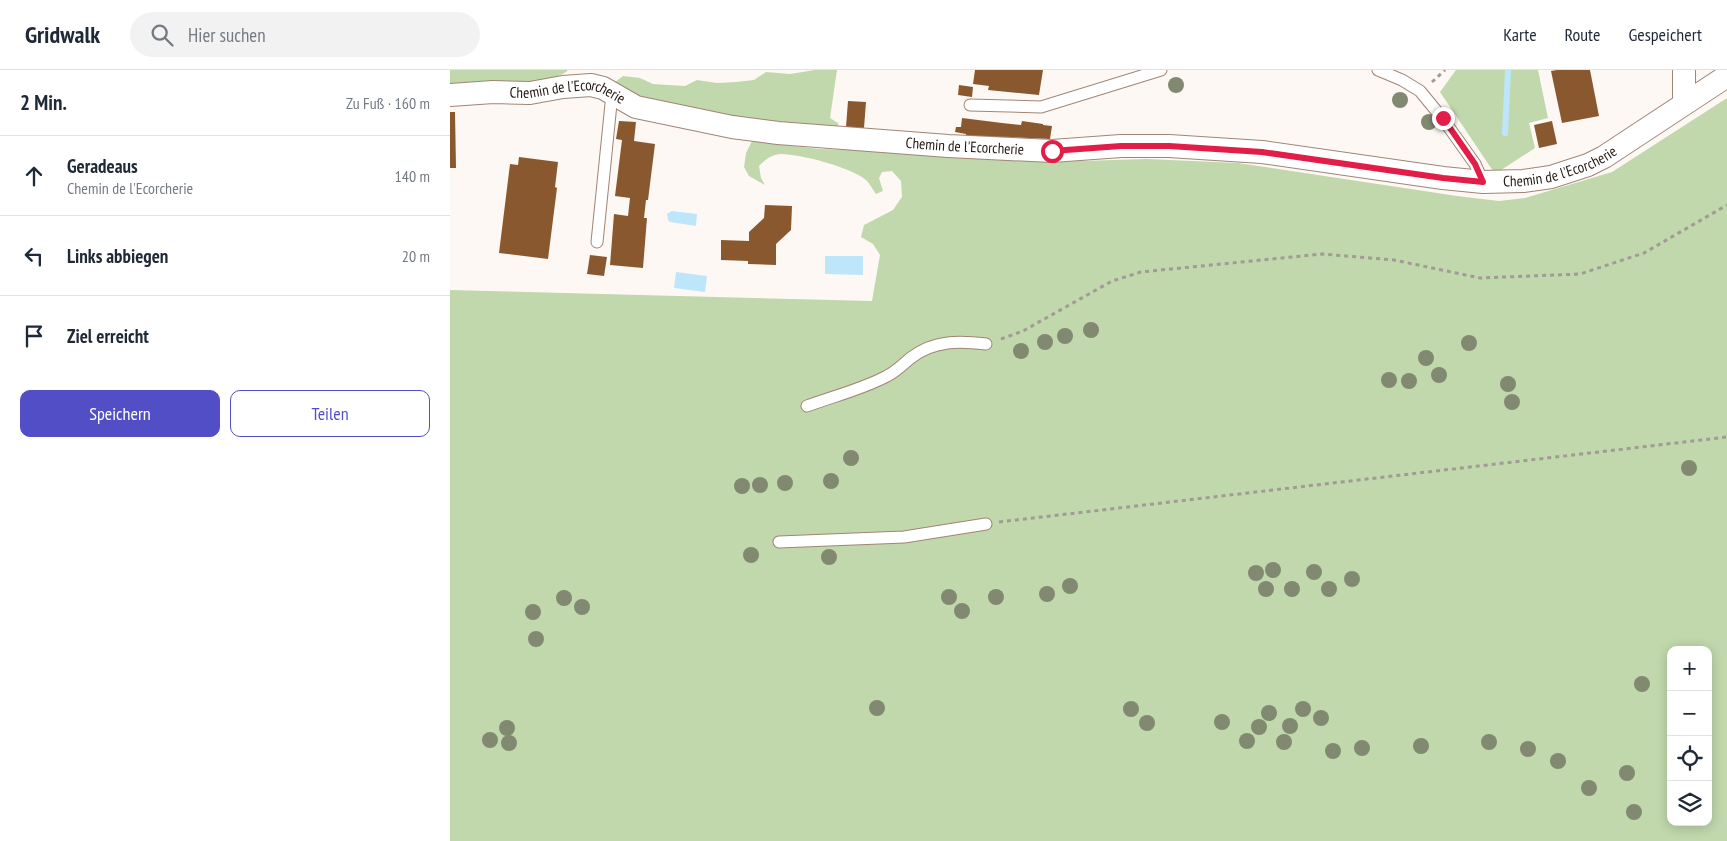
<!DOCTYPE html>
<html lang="de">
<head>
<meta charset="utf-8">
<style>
  body { margin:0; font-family:"PT Sans Narrow",sans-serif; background:#f2f2f3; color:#1f2937 }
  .controls { position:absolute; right:15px; bottom:15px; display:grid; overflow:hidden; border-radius:10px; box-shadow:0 2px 12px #0003 }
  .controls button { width:45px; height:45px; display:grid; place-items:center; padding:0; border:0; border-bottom:1px solid #e0e1e3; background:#fff; color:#1f2937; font:25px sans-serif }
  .stop { position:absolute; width:15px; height:15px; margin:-11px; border:4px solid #e11d48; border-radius:50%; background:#fff }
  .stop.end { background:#e11d48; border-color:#fff; box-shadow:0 1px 5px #0008 }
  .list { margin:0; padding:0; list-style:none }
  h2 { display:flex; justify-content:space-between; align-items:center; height:65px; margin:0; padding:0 20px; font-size:21px }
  h2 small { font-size:16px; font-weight:400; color:#747a83 }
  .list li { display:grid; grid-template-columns:32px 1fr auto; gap:15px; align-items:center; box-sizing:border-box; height:80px; padding:0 20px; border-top:1px solid #e0e1e3 }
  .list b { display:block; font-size:19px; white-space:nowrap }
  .list p { margin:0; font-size:16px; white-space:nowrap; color:#747a83 }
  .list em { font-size:16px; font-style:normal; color:#747a83 }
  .actions { display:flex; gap:10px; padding:15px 20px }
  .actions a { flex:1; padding:11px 0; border:1px solid #524fc6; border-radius:10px; text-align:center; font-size:18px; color:#524fc6 }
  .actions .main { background:#524fc6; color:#fff }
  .icon { flex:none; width:28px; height:28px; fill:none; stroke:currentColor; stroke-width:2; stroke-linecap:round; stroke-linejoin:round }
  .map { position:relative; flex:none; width:1277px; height:771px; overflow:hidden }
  header { display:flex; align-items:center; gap:30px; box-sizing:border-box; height:70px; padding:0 25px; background:#fff; border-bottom:1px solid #e0e1e3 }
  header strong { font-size:24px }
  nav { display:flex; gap:28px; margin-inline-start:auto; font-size:18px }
  .search { width:350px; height:45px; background:#f2f2f3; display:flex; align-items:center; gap:12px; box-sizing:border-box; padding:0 18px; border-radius:28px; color:#747a83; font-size:19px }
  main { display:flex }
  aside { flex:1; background:#fff }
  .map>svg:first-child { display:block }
  .green { fill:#c0d8ac; fill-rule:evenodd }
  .water { fill:#bde6fb }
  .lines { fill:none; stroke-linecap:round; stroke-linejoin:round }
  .stream { stroke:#bde6fb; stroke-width:6 }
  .building { fill:#8a582f }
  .service-casing { stroke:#a08575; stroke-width:13 }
  .minor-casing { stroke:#a08575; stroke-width:24 }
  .path { stroke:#a29a96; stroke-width:3; stroke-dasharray:4 4; stroke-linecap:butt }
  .service { stroke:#fff; stroke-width:11 }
  .minor { stroke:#fff; stroke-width:22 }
  .tree { fill:#828971 }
  .route { stroke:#e11d48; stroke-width:6 }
  .labels { text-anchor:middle; stroke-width:5; stroke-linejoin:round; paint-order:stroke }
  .street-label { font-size:15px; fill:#231812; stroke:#fef8f4 }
</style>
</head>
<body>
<header>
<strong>Gridwalk</strong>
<div class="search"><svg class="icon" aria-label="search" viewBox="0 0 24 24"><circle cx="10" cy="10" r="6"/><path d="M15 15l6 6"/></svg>Hier suchen</div>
<nav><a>Karte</a><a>Route</a><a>Gespeichert</a></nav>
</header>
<main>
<aside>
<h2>2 Min.<small>Zu Fuß · 160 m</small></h2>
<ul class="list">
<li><svg class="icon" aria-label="ahead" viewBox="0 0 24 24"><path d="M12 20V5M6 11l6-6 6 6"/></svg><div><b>Geradeaus</b><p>Chemin de l'Ecorcherie</p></div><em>140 m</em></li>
<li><svg class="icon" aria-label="left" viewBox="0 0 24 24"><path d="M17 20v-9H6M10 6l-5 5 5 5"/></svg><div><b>Links abbiegen</b></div><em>20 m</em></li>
<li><svg class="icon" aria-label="arrive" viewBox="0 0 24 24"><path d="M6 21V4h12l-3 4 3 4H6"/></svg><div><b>Ziel erreicht</b></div></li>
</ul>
<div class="actions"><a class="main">Speichern</a><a>Teilen</a></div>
</aside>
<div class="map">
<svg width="1277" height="771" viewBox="0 0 1277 771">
  <rect width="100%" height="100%" fill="#fef8f4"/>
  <g class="green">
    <path d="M 0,0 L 118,0 C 102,17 26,14 0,15 Z"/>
    <path d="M 365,0 L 387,0 L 380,48 L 388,53 L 389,60 L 293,48 L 213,33 L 188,25 L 165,12 L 173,6 L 190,8 L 203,14 L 235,16 L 247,10 L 267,13 L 286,12 L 304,10 L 316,2 L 340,4 Z"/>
    <path d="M 1006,0 L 1088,0 L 1098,48 L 1079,53 L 1085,78 L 1045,104 L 990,22 Z"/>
    <path d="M 1277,28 L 1277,771 L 0,771 L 0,220 L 422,231 L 430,185 L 423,174 L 411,167 L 414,155 L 443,140 L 452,127 L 451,111 L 442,101 L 432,102 L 429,108 L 433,121 L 426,124 C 423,120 420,114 417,111 C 404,98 350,84 332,84 C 322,84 315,90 309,96 L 311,108 L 315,115 L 299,106 L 294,97 L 296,83 L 302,71 L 369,79 L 466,82 L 598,92 L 697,89 L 788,93 L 1007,126 L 1049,131 L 1075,128 L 1162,102 ZM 1221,580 L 1258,580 L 1258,752 L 1221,752 Z"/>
  </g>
  <g class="water">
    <path d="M 222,141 L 247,144 L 246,156 L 220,152 L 218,150 L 217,144 Z"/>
    <path d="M 375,186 L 413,186 L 413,205 L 375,204 Z"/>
    <path d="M 226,202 L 257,206 L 255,222 L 224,218 Z"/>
  </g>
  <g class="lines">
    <path class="stream" d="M 1055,63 L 1058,0"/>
  </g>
  <g class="building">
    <path d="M 525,0 L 593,0 L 589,25 L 538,20 L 539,16 L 523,14 Z"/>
    <path d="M 1107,0 L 1140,0 L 1149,46 L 1112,53 L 1101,1 Z"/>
    <path d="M 509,15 L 523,17 L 522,27 L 508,25 Z"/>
    <path d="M 398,31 L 416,32 L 414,58 L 396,57 Z"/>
    <path d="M 0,42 L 5,42 L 6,98 L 0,98 Z"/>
    <path d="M 512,48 L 552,53 L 571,55 L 572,51 L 593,54 L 593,55 L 602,56 L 600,69 L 552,67 L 551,70 L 516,66 L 516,64 L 505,62 L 506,57 L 511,57 Z"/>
    <path d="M 169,51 L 186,52 L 184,71 L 205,74 L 198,130 L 196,130 L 194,148 L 197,148 L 193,198 L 160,195 L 164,144 L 178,146 L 180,128 L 165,126 L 172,70 L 166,69 Z"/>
    <path d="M 1102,51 L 1107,74 L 1089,78 L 1084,55 Z"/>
    <path d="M 69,87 L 108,92 L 105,117 L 107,118 L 98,189 L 49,183 L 60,94 L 68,95 Z"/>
    <path d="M 315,135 L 342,136 L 341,160 L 326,174 L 326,195 L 298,194 L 298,191 L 271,190 L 271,170 L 299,171 L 299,162 L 314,148 Z"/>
    <path d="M 140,185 L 157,187 L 154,206 L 137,204 Z"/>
  </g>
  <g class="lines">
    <g class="service-casing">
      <g id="service">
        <path d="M 928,0 L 952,10 L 970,21 L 993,49 L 1025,94 L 1033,112"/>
        <path d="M 520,35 L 591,37 L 711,0"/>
        <path d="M 147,172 L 162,24"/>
        <path d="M 357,336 C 384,326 413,319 437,306 C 447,301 454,293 462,287 C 485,270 509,271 536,274"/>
        <path d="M 329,472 L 454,467 L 536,454"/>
      </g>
    </g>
    <g class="minor-casing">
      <g id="minor">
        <path d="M 1234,0 L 1234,33"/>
        <path id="s1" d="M 0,25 L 43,22 L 80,23 L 113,17 L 141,15 L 153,18 L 186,37 L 282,57 L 328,63 L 498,76 L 602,81 L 671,76 L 719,76 L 812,82 L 993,108 L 1033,112 L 1073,111 L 1101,107 L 1138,95 L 1154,87 L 1277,6"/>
      </g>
    </g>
    <g class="path">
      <path d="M 982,12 L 995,0"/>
      <path d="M 551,269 L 573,261 L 662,211 L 691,202 L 872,184 L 944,190 L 1030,208 L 1130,204 L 1194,183 L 1277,135"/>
      <path d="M 549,452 L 1277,367"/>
    </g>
    <use href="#service" class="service"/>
    <use href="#minor" class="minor"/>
  </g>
  <g class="tree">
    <circle cx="726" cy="15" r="8"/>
    <circle cx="950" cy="30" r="8"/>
    <circle cx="979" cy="52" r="8"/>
    <circle cx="641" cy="260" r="8"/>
    <circle cx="615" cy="266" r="8"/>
    <circle cx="595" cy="272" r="8"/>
    <circle cx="1019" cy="273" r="8"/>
    <circle cx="571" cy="281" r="8"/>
    <circle cx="976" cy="288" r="8"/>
    <circle cx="989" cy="305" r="8"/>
    <circle cx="939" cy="310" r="8"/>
    <circle cx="959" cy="311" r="8"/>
    <circle cx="1058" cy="314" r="8"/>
    <circle cx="1062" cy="332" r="8"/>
    <circle cx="401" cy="388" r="8"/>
    <circle cx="1239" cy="398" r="8"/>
    <circle cx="381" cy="411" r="8"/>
    <circle cx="335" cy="413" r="8"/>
    <circle cx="310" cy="415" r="8"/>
    <circle cx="292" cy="416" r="8"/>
    <circle cx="301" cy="485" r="8"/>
    <circle cx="379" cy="487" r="8"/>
    <circle cx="823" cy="500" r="8"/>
    <circle cx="864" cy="502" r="8"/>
    <circle cx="806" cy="503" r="8"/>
    <circle cx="902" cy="509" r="8"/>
    <circle cx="620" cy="516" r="8"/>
    <circle cx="816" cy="519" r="8"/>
    <circle cx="842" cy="519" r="8"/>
    <circle cx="879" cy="519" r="8"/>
    <circle cx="597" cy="524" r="8"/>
    <circle cx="499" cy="527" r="8"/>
    <circle cx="546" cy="527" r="8"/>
    <circle cx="114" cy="528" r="8"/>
    <circle cx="132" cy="537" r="8"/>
    <circle cx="512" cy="541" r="8"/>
    <circle cx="83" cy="542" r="8"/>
    <circle cx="86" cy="569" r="8"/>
    <circle cx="1192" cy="614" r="8"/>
    <circle cx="427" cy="638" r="8"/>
    <circle cx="681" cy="639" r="8"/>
    <circle cx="853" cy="639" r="8"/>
    <circle cx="819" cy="643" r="8"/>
    <circle cx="871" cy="648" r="8"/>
    <circle cx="772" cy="652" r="8"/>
    <circle cx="697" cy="653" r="8"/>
    <circle cx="840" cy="656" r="8"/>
    <circle cx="809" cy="657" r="8"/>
    <circle cx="57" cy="658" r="8"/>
    <circle cx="40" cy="670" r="8"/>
    <circle cx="797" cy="671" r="8"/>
    <circle cx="834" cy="672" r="8"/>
    <circle cx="1039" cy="672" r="8"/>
    <circle cx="59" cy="673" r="8"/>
    <circle cx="971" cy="676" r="8"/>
    <circle cx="912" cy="678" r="8"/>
    <circle cx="1078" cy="679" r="8"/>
    <circle cx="883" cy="681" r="8"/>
    <circle cx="1108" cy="691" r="8"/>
    <circle cx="1177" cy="703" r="8"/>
    <circle cx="1139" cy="718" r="8"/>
    <circle cx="1184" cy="742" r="8"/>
  </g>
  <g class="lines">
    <path class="route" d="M 602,81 L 671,76 L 719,76 L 812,82 L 993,108 L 1033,112 L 1025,94 L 993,48"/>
  </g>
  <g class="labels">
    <g class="street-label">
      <text dy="5" stroke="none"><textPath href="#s1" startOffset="119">Chemin de l'Ecorcherie</textPath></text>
      <text dy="5" stroke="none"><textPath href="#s1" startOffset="524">Chemin de l'Ecorcherie</textPath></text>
      <text dy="5" stroke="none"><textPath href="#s1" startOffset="1124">Chemin de l'Ecorcherie</textPath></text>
    </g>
  </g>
</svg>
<div class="controls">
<button>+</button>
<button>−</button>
<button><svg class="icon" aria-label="locate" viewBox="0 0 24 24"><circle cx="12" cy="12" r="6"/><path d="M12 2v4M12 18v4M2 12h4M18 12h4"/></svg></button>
<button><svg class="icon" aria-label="layers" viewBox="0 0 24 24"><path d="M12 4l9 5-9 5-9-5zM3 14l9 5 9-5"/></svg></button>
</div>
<div class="stop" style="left:602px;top:81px"></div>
<div class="stop end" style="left:993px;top:48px"></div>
</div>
</main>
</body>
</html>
